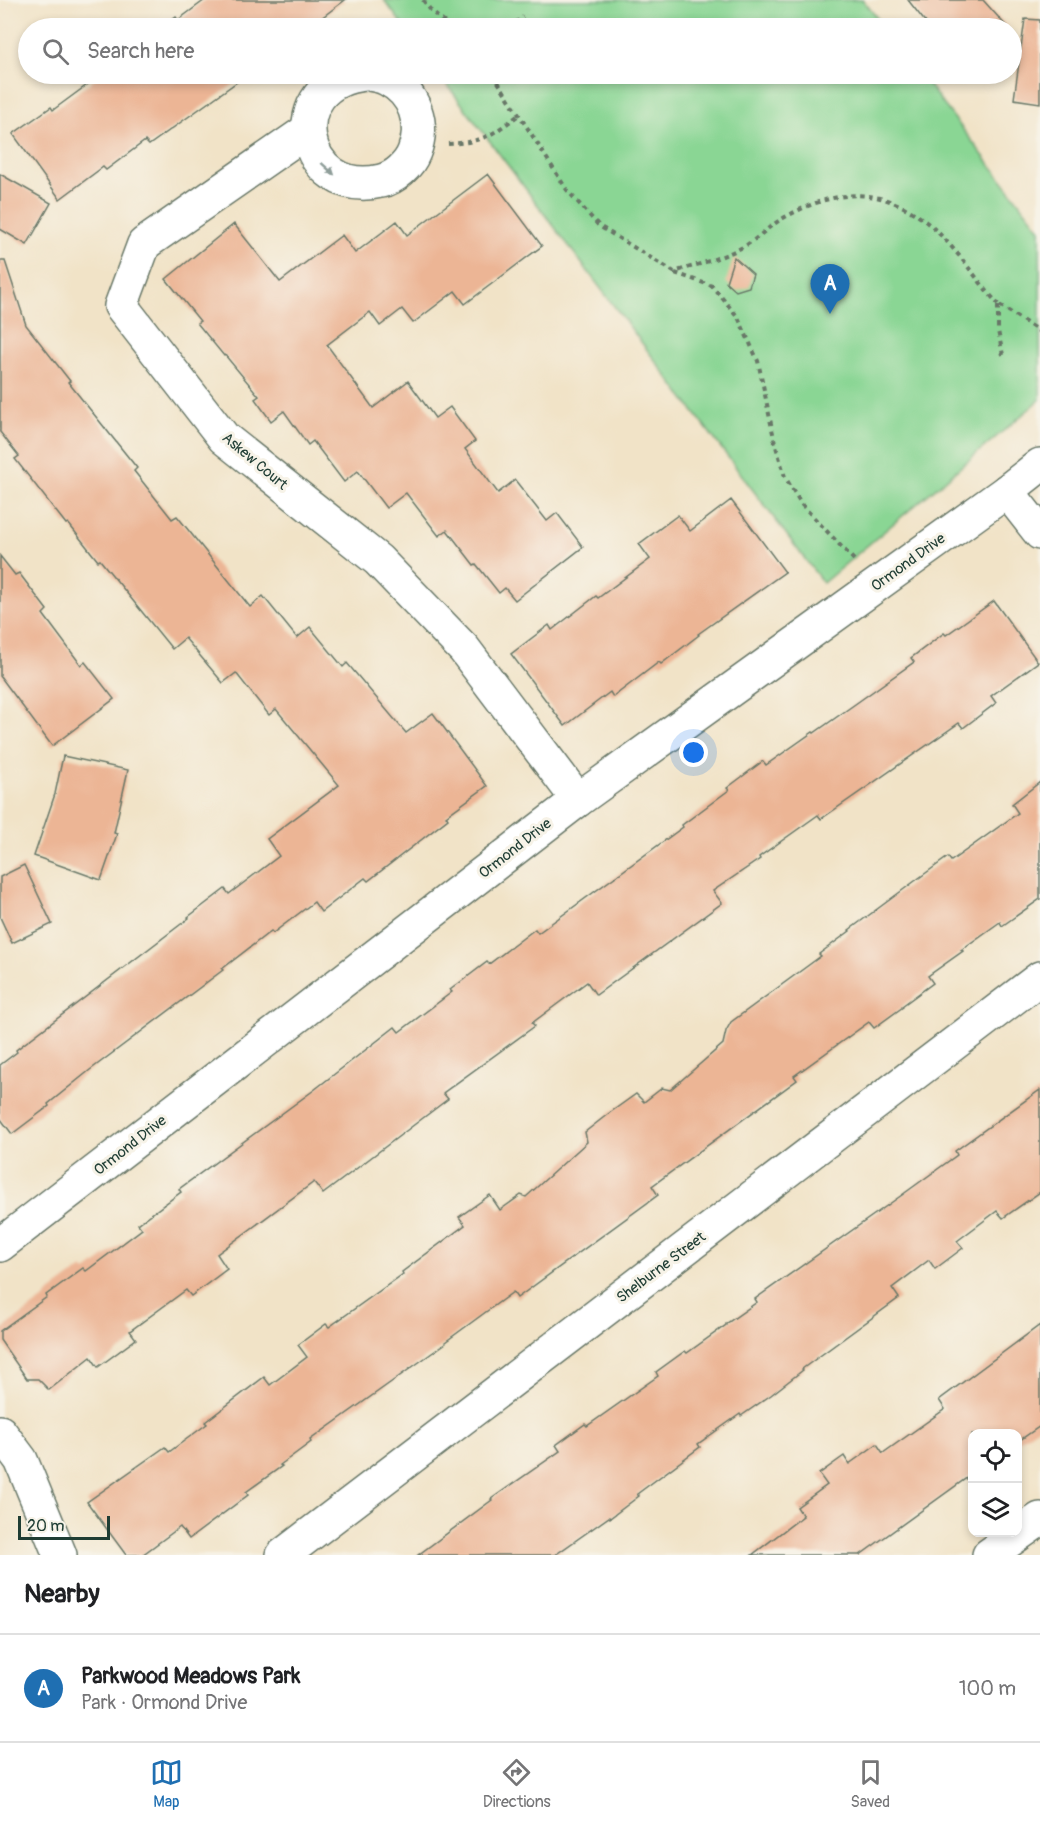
<!DOCTYPE html>
<html lang="en">
<head>
<meta charset="utf-8">
<style>
  body { margin:0; font-family:Pangolin,sans-serif; background:#f6f6f6; color:#202124 }
  .controls { position:absolute; right:18px; bottom:18px; display:grid; overflow:hidden; border-radius:12px; box-shadow:0 3px 9px #0003 }
  .controls button { width:54px; height:54px; display:grid; place-items:center; padding:0; border:0; border-bottom:2px solid #e0e0e0; background:#fff; color:#202124; font:30px sans-serif }
  .scale { position:absolute; left:18px; bottom:15px; width:92px; box-sizing:border-box; padding-left:6px; border:3px solid #1f3d34; border-top:0; font-size:16px; line-height:21px; white-space:nowrap; color:#1f3d34; -webkit-text-stroke:4px #f7f3e8; paint-order:stroke }
  .you { position:absolute; left:694px; top:753px; width:21px; height:21px; margin:-15px; border:4px solid #fff; border-radius:50%; background:#1a73e8; box-shadow:0 0 0 9px #1a73e833 }
  .badge { display:grid; place-items:center; width:39px; height:39px; border-radius:50%; background:#1f6fb2; color:#fff; font-size:20px; font-weight:700 }
  .pin { position:absolute; translate:-50% -50px; filter:drop-shadow(0 2px 3px #0008) }
  .pin::after { content:''; position:absolute; top:32px; width:21px; height:18px; background:inherit; clip-path:polygon(0 0,100% 0,50% 100%) }
  .list { margin:0; padding:0; list-style:none }
  h2 { display:flex; justify-content:space-between; align-items:center; height:78px; margin:0; padding:0 24px; font-size:26px }
  h2 small { font-size:20px; font-weight:400; color:#757577 }
  .list li { display:grid; grid-template-columns:39px 1fr auto; gap:18px; align-items:center; box-sizing:border-box; height:108px; padding:0 24px; border-top:2px solid #e0e0e0 }
  .list b { display:block; font-size:22px; white-space:nowrap }
  .list p { margin:0; font-size:20px; white-space:nowrap; color:#757577 }
  .list em { font-size:20px; font-style:normal; color:#757577 }
  .icon { flex:none; width:33px; height:33px; fill:none; stroke:currentColor; stroke-width:2; stroke-linecap:round; stroke-linejoin:round }
  .map { position:relative; flex:none; width:1040px; height:1555px; overflow:hidden }
  .search { position:absolute; background:#fff; box-shadow:0 3px 9px #0003; left:18px; right:18px; top:18px; height:66px; display:flex; align-items:center; gap:15px; box-sizing:border-box; padding:0 21px; border-radius:33px; color:#757577; font-size:22px }
  .sheet { height:186px; background:#fff }
  nav { display:flex; justify-content:space-around; align-items:center; box-sizing:border-box; height:84px; border-top:2px solid #e0e0e0; background:#fff; font-size:16px; color:#757577 }
  nav a { display:grid; justify-items:center; gap:3px }
  nav .on { color:#1f6fb2 }
  .map>svg:first-child { display:block }
  .green { fill:#8ad694; stroke:#548a64; stroke-width:1.5 }
  .building { fill:#ecb595 }
  .lines { fill:none; stroke-linecap:round; stroke-linejoin:round }
  .minor-casing { stroke:#687767; stroke-width:36 }
  .path { stroke:#687767; stroke-width:4; stroke-dasharray:4.5 4.5; stroke-linecap:butt }
  .minor { stroke:#fff; stroke-width:33 }
  .oneway { fill:#8f9e9a }
  .labels { text-anchor:middle; stroke-width:6; stroke-linejoin:round; paint-order:stroke }
  .street-label { font-size:15px; fill:#1f3d34; stroke:#f7f3e8 }
</style>
</head>
<body>
<div class="map">
<svg width="1040" height="1555" viewBox="0 0 1040 1555">
  <rect width="100%" height="100%" fill="#f7f3e8"/>
  <filter id="ink" filterUnits="userSpaceOnUse"><feTurbulence type="fractalNoise" baseFrequency=".0167" numOctaves="2"/><feDisplacementMap in="SourceGraphic" scale="12" xChannelSelector="R" yChannelSelector="G"/><feConvolveMatrix kernelMatrix="1 2 1 2 8 2 1 2 1" color-interpolation-filters="sRGB"/></filter>
  <filter id="wash" filterUnits="userSpaceOnUse"><feTurbulence type="fractalNoise" baseFrequency=".008" numOctaves="4" result="noise"/><feDisplacementMap in="SourceGraphic" scale="24" xChannelSelector="R" yChannelSelector="G"/><feGaussianBlur stdDeviation="1.35" result="paint"/><feColorMatrix in="noise" values="0 0 0 0 0 0 0 0 0 0 0 0 0 0 0 0 0 1.4 0 .05"/><feComposite in="paint" operator="in"/></filter>
  <g filter="url(#wash)">
    <rect width="100%" height="100%" fill="#f1e3c7"/>
    <g class="green">
      <path d="M 384,0 L 863,0 L 885,28 L 405,28 Z"/>
      <path d="M 439,74 L 920,74 L 1040,229 L 1040,400 L 823,583 Z"/>
    </g>
    <g id="blocks">
      <g class="building">
        <path d="M 205,0 L 345,0 L 308,28 L 161,28 L 176,17 L 178,20 Z"/>
        <path d="M 908,0 L 983,0 L 1008,28 L 930,28 Z"/>
        <path d="M 1025,19 L 1040,20 L 1040,103 L 1014,99 Z"/>
        <path d="M 102,74 L 248,74 L 149,145 L 145,141 L 106,170 L 103,167 L 60,199 L 13,134 L 51,107 L 53,110 Z"/>
        <path d="M 0,174 L 51,203 L 27,245 L 0,229 Z"/>
        <path d="M 488,174 L 542,246 L 465,304 L 455,291 L 413,323 L 402,309 L 380,326 L 370,312 L 327,345 L 373,408 L 408,381 L 435,418 L 450,407 L 475,441 L 465,449 L 498,493 L 515,480 L 547,521 L 557,513 L 583,547 L 515,600 L 505,588 L 499,593 L 476,564 L 474,565 L 447,530 L 439,536 L 406,493 L 386,508 L 358,471 L 344,482 L 313,441 L 308,445 L 284,411 L 271,421 L 255,399 L 259,396 L 225,355 L 224,356 L 197,323 L 200,321 L 166,279 L 234,224 L 280,282 L 342,235 L 355,253 L 397,221 L 407,235 Z"/>
        <path d="M 734,257 L 753,274 L 749,287 L 736,291 L 726,282 Z"/>
        <path d="M 0,261 L 5,261 L 26,325 L 70,381 L 68,382 L 137,468 L 134,471 L 172,519 L 177,516 L 250,607 L 263,596 L 297,638 L 310,627 L 343,667 L 347,663 L 406,733 L 433,713 L 487,786 L 446,816 L 448,819 L 368,881 L 365,878 L 321,912 L 314,902 L 273,933 L 271,931 L 222,969 L 223,970 L 90,1070 L 48,1104 L 49,1106 L 12,1134 L 0,1118 L 0,1065 L 17,1052 L 16,1050 L 189,918 L 188,917 L 225,889 L 229,894 L 279,856 L 267,839 L 339,785 L 276,709 L 269,715 L 236,673 L 223,683 L 185,638 L 172,649 L 100,560 L 98,561 L 68,523 L 66,524 L 15,459 L 19,456 L 0,432 Z"/>
        <path d="M 731,500 L 785,572 L 698,634 L 699,635 L 661,664 L 659,662 L 613,697 L 610,692 L 565,726 L 511,654 L 549,625 L 552,630 L 596,596 L 598,598 L 650,559 L 639,544 L 678,515 L 690,531 Z"/>
        <path d="M 0,556 L 15,575 L 19,573 L 47,610 L 43,614 L 81,665 L 85,662 L 114,699 L 52,746 L 0,676 Z"/>
        <path d="M 994,601 L 1038,662 L 991,696 L 996,703 L 963,728 L 959,723 L 821,819 L 818,815 L 759,857 L 760,859 L 713,891 L 722,903 L 596,995 L 587,982 L 532,1023 L 535,1026 L 443,1093 L 448,1099 L 323,1194 L 314,1182 L 217,1254 L 227,1269 L 191,1296 L 186,1290 L 130,1331 L 136,1339 L 98,1367 L 91,1357 L 49,1390 L 38,1379 L 27,1379 L 0,1340 L 0,1331 L 47,1297 L 46,1295 L 83,1268 L 86,1271 L 142,1229 L 138,1224 L 181,1192 L 179,1189 L 314,1090 L 395,1027 L 399,1032 L 452,992 L 450,990 L 487,962 L 489,964 L 535,929 L 538,933 L 683,827 L 682,825 L 729,790 L 727,788 L 763,761 L 766,765 L 813,732 L 814,733 L 858,702 L 914,662 L 911,658 L 944,633 L 946,635 Z"/>
        <path d="M 63,756 L 128,770 L 114,833 L 117,834 L 101,880 L 34,856 L 55,794 Z"/>
        <path d="M 1040,782 L 1040,899 L 1002,926 L 1000,922 L 961,950 L 963,951 L 928,976 L 933,983 L 902,1006 L 903,1007 L 874,1028 L 869,1022 L 794,1076 L 797,1080 L 652,1186 L 658,1195 L 517,1298 L 513,1292 L 445,1342 L 446,1343 L 310,1440 L 311,1442 L 280,1465 L 282,1466 L 246,1492 L 248,1495 L 189,1539 L 180,1527 L 142,1555 L 126,1555 L 87,1502 L 165,1447 L 169,1452 L 207,1424 L 205,1422 L 264,1377 L 270,1385 L 307,1357 L 298,1345 L 326,1324 L 329,1327 L 403,1274 L 402,1272 L 465,1225 L 459,1217 L 490,1195 L 500,1210 L 521,1195 L 526,1197 L 587,1142 L 585,1132 L 608,1114 L 636,1094 L 644,1102 L 662,1088 L 670,1090 L 723,1044 L 726,1031 L 731,1022 L 821,956 L 819,954 L 850,931 L 849,930 L 919,878 L 948,857 L 951,861 L 1018,813 L 1012,804 Z"/>
        <path d="M 24,865 L 52,924 L 12,943 L 0,917 L 0,877 Z"/>
        <path d="M 1040,1090 L 1040,1192 L 1003,1218 L 997,1211 L 957,1241 L 963,1248 L 935,1269 L 929,1260 L 892,1288 L 899,1298 L 802,1369 L 803,1370 L 771,1395 L 741,1416 L 740,1414 L 698,1444 L 700,1447 L 637,1494 L 639,1496 L 610,1518 L 609,1517 L 555,1555 L 418,1555 L 492,1500 L 491,1499 L 560,1451 L 556,1445 L 585,1424 L 587,1426 L 658,1376 L 656,1372 L 685,1351 L 687,1353 L 726,1325 L 726,1324 L 757,1302 L 755,1299 L 902,1195 L 957,1155 L 955,1151 Z"/>
        <path d="M 1040,1325 L 1040,1426 L 1017,1442 L 1017,1434 L 972,1434 L 972,1474 L 860,1555 L 752,1555 L 803,1516 L 797,1507 L 827,1485 L 819,1474 L 844,1456 L 849,1464 L 877,1444 L 883,1453 L 945,1409 L 939,1400 Z"/>
      </g>
    </g>
  </g>
  <g filter="url(#ink)">
    <use href="#blocks" fill-opacity="0" stroke="#687767" stroke-width="1.5"/>
    <g class="lines">
      <g class="minor-casing">
        <g id="minor">
          <path d="M 365,74 C 277,82 300,200 381,181 C 395,178 409,165 414,152 C 425,124 415,93 387,79 C 382,76 375,75 369,74"/>
          <path d="M 308,130 L 144,244 L 121,306 L 224,438 L 378,560 L 464,649 L 578,800"/>
          <path d="M 1007,491 L 1040,533"/>
          <path d="M 0,1245 L 578,800 L 1007,491 L 1040,465"/>
          <path d="M 0,1432 L 21,1460 L 60,1555"/>
          <path d="M 283,1555 L 1040,978"/>
          <path d="M 989,1555 L 1040,1519"/>
        </g>
      </g>
      <g class="path">
        <path d="M 423,0 L 432,12 L 451,28"/>
        <path d="M 508,28 L 523,17"/>
        <path d="M 493,74 L 567,190 L 599,226 L 674,272 C 697,265 721,258 743,247 C 756,240 767,228 780,220 C 830,191 877,183 925,221 C 954,244 974,277 998,304"/>
        <path d="M 448,144 C 484,142 492,135 520,114"/>
        <path d="M 675,273 L 712,286 L 738,317 L 758,361 L 775,443 L 785,477 L 802,505 L 856,562"/>
        <path d="M 1003,355 L 998,331 L 998,304 L 1040,332"/>
      </g>
      <use href="#minor" class="minor"/>
    </g>
    <defs><path id="oneway-solid" d="M-6-.8H1V-3.2L6.5 0L1 3.2V.8H-6Z" transform="scale(1.5)"/></defs>
    <use class="oneway" href="#oneway-solid" transform="translate(328 169) rotate(42)"/>
  </g>
  <g class="labels">
    <g class="street-label">
      <text transform="translate(255 461) rotate(40)" y="5">Askew Court</text>
      <text transform="translate(908 562) rotate(-36)" y="5">Ormond Drive</text>
      <text transform="translate(515 848) rotate(-38)" y="5">Ormond Drive</text>
      <text transform="translate(130 1145) rotate(-38)" y="5">Ormond Drive</text>
      <text transform="translate(661 1267) rotate(-37)" y="5">Shelburne Street</text>
    </g>
  </g>
</svg>
<div class="controls">
<button><svg class="icon" aria-label="locate" viewBox="0 0 24 24"><circle cx="12" cy="12" r="6"/><path d="M12 2v4M12 18v4M2 12h4M18 12h4"/></svg></button>
<button><svg class="icon" aria-label="layers" viewBox="0 0 24 24"><path d="M12 4l9 5-9 5-9-5zM3 14l9 5 9-5"/></svg></button>
</div>
<div class="scale">20 m</div>
<div class="you"></div>
<div class="pin badge" style="left:830px;top:314px">A</div>
<div class="search"><svg class="icon" aria-label="search" viewBox="0 0 24 24"><circle cx="10" cy="10" r="6"/><path d="M15 15l6 6"/></svg>Search here</div>
</div>
<section class="sheet">
<h2>Nearby<small></small></h2>
<ul class="list">
<li><span class="badge">A</span><div><b>Parkwood Meadows Park</b><p>Park · Ormond Drive</p></div><em>100 m</em></li>
</ul>
</section>
<nav>
<a class="on"><svg class="icon" aria-label="map" viewBox="0 0 24 24"><path d="M3 6l6-2 6 2 6-2v14l-6 2-6-2-6 2zM9 4v14M15 6v14"/></svg>Map</a>
<a><svg class="icon" aria-label="directions" viewBox="0 0 24 24"><path d="M12 3l9 9-9 9-9-9zM9 14v-3h6M13 9l2 2-2 2"/></svg>Directions</a>
<a><svg class="icon" aria-label="saved" viewBox="0 0 24 24"><path d="M7 4h10v16l-5-4-5 4z"/></svg>Saved</a>
</nav>
</body>
</html>
